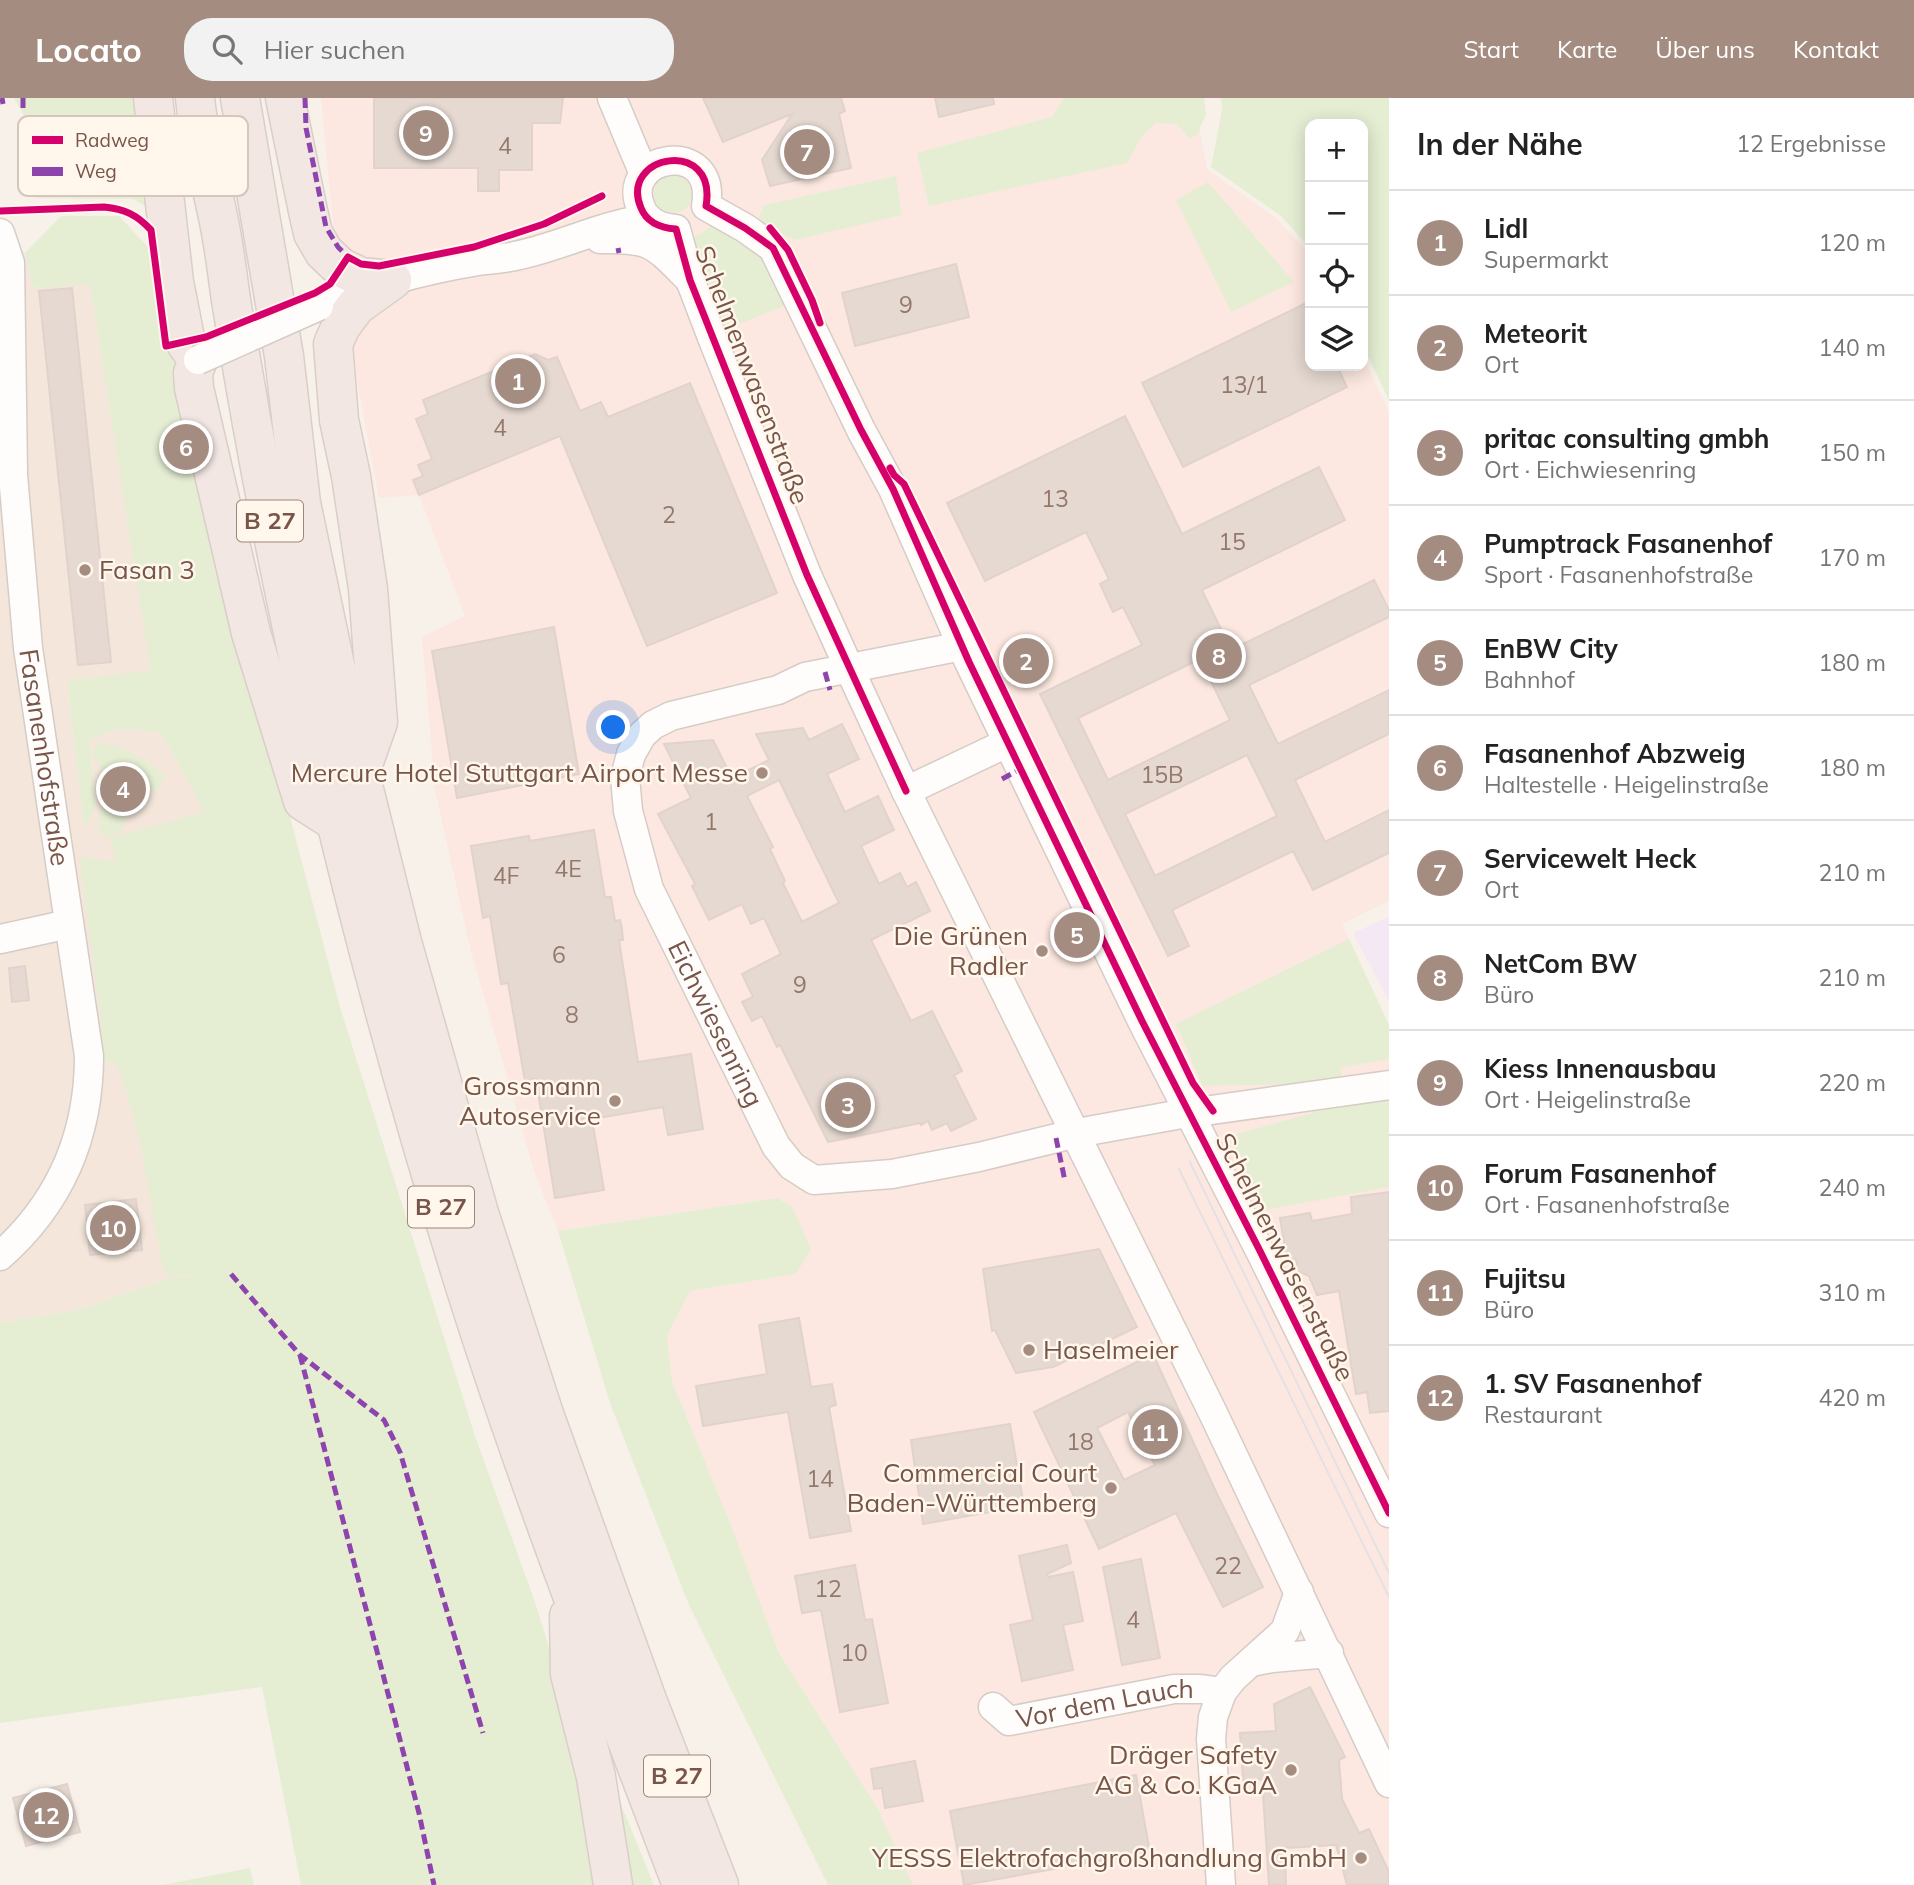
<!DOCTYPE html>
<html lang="de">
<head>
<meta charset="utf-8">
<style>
  body { margin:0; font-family:Mulish,sans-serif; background:#f2f2f2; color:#222 }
  .controls { position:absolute; right:21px; top:21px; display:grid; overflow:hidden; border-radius:14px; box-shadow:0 4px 18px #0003 }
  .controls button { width:63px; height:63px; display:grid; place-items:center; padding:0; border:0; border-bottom:2px solid #e0e0e0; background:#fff; color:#222; font:35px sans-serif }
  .you { position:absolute; left:614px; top:630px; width:24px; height:24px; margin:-18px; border:5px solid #fff; border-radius:50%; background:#1a73e8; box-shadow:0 0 0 10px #1a73e833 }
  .badge { display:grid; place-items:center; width:46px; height:46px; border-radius:50%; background:#a58c81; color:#fff; font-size:23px; font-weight:700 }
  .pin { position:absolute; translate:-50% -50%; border:4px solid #fff; box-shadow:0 2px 7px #0006 }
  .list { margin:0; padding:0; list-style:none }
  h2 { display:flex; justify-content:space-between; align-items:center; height:91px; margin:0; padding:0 28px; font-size:30px }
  h2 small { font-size:23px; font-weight:400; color:#767676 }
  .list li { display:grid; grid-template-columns:46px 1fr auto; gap:21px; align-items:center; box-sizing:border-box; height:105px; padding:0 28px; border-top:2px solid #e0e0e0 }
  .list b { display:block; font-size:26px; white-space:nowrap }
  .list p { margin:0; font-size:23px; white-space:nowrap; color:#767676 }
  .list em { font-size:23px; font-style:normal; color:#767676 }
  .icon { flex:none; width:38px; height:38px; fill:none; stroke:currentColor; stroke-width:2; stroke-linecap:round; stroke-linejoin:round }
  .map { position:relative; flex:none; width:1389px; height:1787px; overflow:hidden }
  header { display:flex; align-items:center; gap:42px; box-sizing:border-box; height:98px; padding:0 35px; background:#a58c81; color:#fff }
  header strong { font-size:33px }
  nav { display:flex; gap:38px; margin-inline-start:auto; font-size:24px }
  .search { width:490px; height:63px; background:#f2f2f2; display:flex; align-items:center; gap:18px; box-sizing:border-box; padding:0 24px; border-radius:28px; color:#767676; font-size:26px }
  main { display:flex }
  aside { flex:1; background:#fff }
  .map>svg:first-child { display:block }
  .residential { fill:#f4e6da }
  .commercial { fill:#fce8e0 }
  .education { fill:#f3e8f3 }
  .green { fill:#e5eed3 }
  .building { fill:#e5d9d1; stroke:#e1d3cc; stroke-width:2; fill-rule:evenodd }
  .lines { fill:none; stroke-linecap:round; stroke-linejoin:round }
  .minor-casing { stroke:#d6ccc6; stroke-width:31 }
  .highway-casing { stroke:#dacec9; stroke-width:41 }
  .minor { stroke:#fefdfc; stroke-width:28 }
  .highway { stroke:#f2e7e3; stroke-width:38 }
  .tram { stroke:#e4e1e5; stroke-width:2 }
  .minor-bridge-casing { stroke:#d6ccc6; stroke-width:31; stroke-linecap:butt }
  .minor-bridge { stroke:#fefdfc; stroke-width:28 }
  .quiet { stroke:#8e44ad; stroke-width:5; stroke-dasharray:10 5; stroke-linecap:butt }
  .cycleway-casing { stroke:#fff6ec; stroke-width:11 }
  .cycleway { stroke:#d6006c; stroke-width:7 }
  .poi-dot { fill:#a58c81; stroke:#fff6ec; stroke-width:2.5 }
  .labels { text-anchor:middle; stroke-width:5; stroke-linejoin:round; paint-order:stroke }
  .number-label { font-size:23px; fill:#95786c }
  .shield { fill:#fff6ec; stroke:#a08579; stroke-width:2 }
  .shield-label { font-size:24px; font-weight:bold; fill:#785548 }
  .street-label { font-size:26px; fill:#785548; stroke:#fff6ec }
  .poi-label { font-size:26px; fill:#785548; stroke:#fff6ec; text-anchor:end }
  .key { fill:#fff6ec; stroke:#d6c6bb; stroke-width:2 }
  .key-label { font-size:19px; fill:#785548 }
</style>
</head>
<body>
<header>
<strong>Locato</strong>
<div class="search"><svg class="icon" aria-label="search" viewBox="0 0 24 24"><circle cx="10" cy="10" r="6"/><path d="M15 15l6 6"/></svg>Hier suchen</div>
<nav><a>Start</a><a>Karte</a><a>Über uns</a><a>Kontakt</a></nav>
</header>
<main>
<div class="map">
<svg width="1389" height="1787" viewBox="0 0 1389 1787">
  <rect width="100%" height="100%" fill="#f8f1ea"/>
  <path class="residential" d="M 0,129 L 25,155 L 33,190 L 90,185 L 152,574 L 67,582 L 84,729 L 96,707 L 89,642 L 120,630 L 161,635 L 206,714 L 340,1152 L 168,1181 L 78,1212 L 0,1225 Z"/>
  <path class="commercial" d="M 321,0 L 1194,0 L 1207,71 L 1276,120 L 1310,157 L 1310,268 L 1363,268 L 1363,259 L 1389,314 L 1389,803 L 1342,826 L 1389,927 L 1389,1787 L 913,1787 L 878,1711 L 779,1555 L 732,1430 L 672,1283 L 667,1238 L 690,1193 L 796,1176 L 792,1109 L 776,1100 L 558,1133 L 535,1076 L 471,854 L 435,692 L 422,539 L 465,518 L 419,397 L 379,400 L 339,187 Z"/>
  <path class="education" d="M 1389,819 L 1389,903 L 1353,835 Z"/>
  <g class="green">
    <path d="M 14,0 L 143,0 L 151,111 L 133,101 L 34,100 L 49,62 Z"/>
    <path d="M 1064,0 L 1204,0 L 1206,17 L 1196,38 L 1189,40 L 1177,26 L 1156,25 L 1143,37 L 1127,65 L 929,108 L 917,55 L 1052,19 Z"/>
    <path d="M 1221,0 L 1389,0 L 1389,302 L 1363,248 L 1363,26 L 1310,26 L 1310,150 L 1281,118 L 1211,69 L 1222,12 Z"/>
    <circle cx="673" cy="96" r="19"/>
    <path d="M 896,78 L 902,117 L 795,142 L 757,124 L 764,107 Z"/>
    <path d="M 1208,84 L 1294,184 L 1231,214 L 1176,102 Z"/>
    <path d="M 61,118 L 119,118 L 148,149 L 257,593 L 340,909 L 475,1338 L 536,1507 L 566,1605 L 596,1787 L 301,1787 L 262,1589 L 0,1625 L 0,1225 L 78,1212 L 168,1181 L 198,1176 L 165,1178 C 149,1107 144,1033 116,965 L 103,963 L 101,923 L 79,759 L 116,764 L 110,740 L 205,714 L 161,635 L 120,630 L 89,642 L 96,707 L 84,730 L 67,582 L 151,573 L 90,186 L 33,190 L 25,155 Z"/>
    <path d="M 716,125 L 757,149 L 789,206 L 719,234 L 687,144 Z"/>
    <path d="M 97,644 C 119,646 149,662 165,678 L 158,692 C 125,687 129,708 121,734 L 109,738 L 100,735 C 95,714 105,708 107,689 C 108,678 98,666 93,657 Z"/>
    <path d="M 1349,841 L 1389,927 L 1389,961 L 1340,970 L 1344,985 L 1203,988 L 1176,926 Z"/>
    <path d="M 1355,1003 L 1389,1003 L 1389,1089 L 1259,1113 L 1242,1075 L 1233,1037 Z"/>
    <path d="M 777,1100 L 792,1109 L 811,1151 L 796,1176 L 690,1193 L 667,1238 L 672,1283 L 732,1430 L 779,1555 L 878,1711 L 913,1787 L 828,1787 L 689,1507 L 610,1305 L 558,1133 Z"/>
    <path d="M 606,1670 L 654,1787 L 624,1787 Z"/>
    <path d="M 250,1770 L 254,1787 L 162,1787 Z"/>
  </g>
  <g class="building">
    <path d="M 374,0 L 563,0 L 560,25 L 532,25 L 532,72 L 499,72 L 499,93 L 478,93 L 478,70 L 374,70 Z"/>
    <path d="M 703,0 L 841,0 L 845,13 L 839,16 L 851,70 L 770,88 L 762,62 L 792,16 L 723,44 Z"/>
    <path d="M 935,0 L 993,0 L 994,6 L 939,19 Z"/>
    <path d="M 956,166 L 969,219 L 855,248 L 842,195 Z"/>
    <path d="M 72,190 L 111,564 L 78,567 L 39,193 Z"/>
    <path d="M 1306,205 L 1310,213 L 1310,268 L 1337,268 L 1347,289 L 1183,369 L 1142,285 Z"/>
    <path d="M 535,256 L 548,262 L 557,259 L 580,313 L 601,304 L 608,319 L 690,285 L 777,495 L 647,548 L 560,338 L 419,397 L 413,382 L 423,378 L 418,367 L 432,361 L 416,321 L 428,316 L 423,302 Z"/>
    <path d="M 1125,318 L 1182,436 L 1319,369 L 1345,422 L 1202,492 L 1231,552 L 1374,482 L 1389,512 L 1389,519 L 1249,587 L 1278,646 L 1389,592 L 1389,636 L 1295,682 L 1325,744 L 1389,712 L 1389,755 L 1313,792 L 1293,753 L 1172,812 L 1189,848 L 1168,858 L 1040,596 L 1142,547 L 1123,509 L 1113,514 L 1100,486 L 1109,481 L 1086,434 L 985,483 L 947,405 ZM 1200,561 L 1230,622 L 1108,682 L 1078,620 ZM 1247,657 L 1277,718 L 1155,778 L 1125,716 Z"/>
    <path d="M 554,529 L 579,676 L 457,700 L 432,553 Z"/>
    <path d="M 842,626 L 859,661 L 827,676 L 845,714 L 878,698 L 894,732 L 861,748 L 879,786 L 900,775 L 907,789 L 916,784 L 930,813 L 871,842 L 911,923 L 932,913 L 962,973 L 954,977 L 976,1021 L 951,1033 L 947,1025 L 932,1032 L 928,1023 L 921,1027 L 920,1025 L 828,1044 L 780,947 L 777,949 L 762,918 L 752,923 L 742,904 L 753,899 L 742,876 L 781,856 L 764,820 L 751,826 L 742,806 L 709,822 L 692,788 L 695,786 L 658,716 L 691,700 L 664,646 L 713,642 L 732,680 L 769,662 L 756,636 L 803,630 L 809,642 ZM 779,682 L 839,805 L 802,824 L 783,785 L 785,783 L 770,751 L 773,749 L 747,698 Z"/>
    <path d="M 594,732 L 605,799 L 611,799 L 615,823 L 620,822 L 622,831 L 623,842 L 619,842 L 638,964 L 691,956 L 703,1031 L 668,1037 L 663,1009 L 592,1021 L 604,1092 L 555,1100 L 536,981 L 525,983 L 508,885 L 501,886 L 490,818 L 483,820 L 471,748 L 529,738 L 530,743 Z"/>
    <path d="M 25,868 L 29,902 L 12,904 L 9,870 Z"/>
    <path d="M 1389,1094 L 1389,1313 L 1370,1315 L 1367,1294 L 1356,1296 L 1339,1193 L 1317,1197 L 1309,1178 L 1298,1173 L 1296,1161 L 1287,1161 L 1280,1120 L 1310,1115 L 1312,1123 L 1352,1116 L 1351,1099 Z"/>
    <path d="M 136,1101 L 142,1152 L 90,1157 L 85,1107 Z"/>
    <path d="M 1099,1151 L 1137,1229 L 1053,1269 L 1016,1275 L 995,1232 L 992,1233 L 983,1171 Z"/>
    <path d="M 799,1220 L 811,1289 L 832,1286 L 836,1307 L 829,1309 L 851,1433 L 810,1440 L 788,1314 L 703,1328 L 696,1288 L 767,1276 L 759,1227 Z"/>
    <path d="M 1153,1256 L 1217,1396 L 1263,1489 L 1223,1509 L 1176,1415 L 1099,1451 L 1034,1314 ZM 1128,1314 L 1155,1367 L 1124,1382 L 1097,1330 Z"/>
    <path d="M 1010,1326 L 1024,1408 L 923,1426 L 911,1342 Z"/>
    <path d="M 1067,1447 L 1071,1465 L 1047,1476 L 1048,1479 L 1073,1474 L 1083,1523 L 1063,1527 L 1073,1572 L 1022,1583 L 1010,1527 L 1033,1522 L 1019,1458 Z"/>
    <path d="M 1141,1461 L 1160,1560 L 1122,1567 L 1103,1469 Z"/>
    <path d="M 855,1467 L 865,1522 L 872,1521 L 888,1605 L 840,1614 L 821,1512 L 802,1515 L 795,1478 Z"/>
    <path d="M 1310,1589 L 1345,1659 L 1339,1662 L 1342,1701 L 1359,1735 L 1369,1731 L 1389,1774 L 1389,1787 L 1347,1787 L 1336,1747 L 1285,1750 L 1286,1787 L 1269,1787 L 1262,1681 L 1243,1682 L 1240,1635 L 1276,1633 L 1274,1606 Z"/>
    <path d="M 915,1663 L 923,1703 L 885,1710 L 882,1690 L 874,1691 L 871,1671 Z"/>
    <path d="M 1136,1677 L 1150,1754 L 964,1787 L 950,1713 Z"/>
    <path d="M 67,1686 L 80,1734 L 26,1748 L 13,1700 Z"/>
  </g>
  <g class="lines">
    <g class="minor-casing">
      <g id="minor">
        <path d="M 612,0 L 644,76"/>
        <path id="s1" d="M 0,135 L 10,165 L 13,377 L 28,550 L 89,958 C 89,1037 60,1105 0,1158"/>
        <path d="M 600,141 C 651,140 653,145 688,180"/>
        <path d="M 319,208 C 370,186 424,172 478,163 C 490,161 503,161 515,158 C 561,149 602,126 649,121"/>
        <path id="s2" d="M 962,548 L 805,579 L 778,592 L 671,618 L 653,627 L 642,637 L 631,656 L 625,679 L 628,713 L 649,791 L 776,1048 L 792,1068 L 814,1082 L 892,1076 L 979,1059 L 1077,1035 L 1176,1017 L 1389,987"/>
        <path d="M 906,693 L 1007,645"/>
        <path d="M 0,841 L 69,826"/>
        <path d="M 1389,1415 L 1260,1153 L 1142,923 L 969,564 L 893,391 L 861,332 L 773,150 L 745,130 L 706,108 C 718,39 618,56 641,110 C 647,125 661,130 676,131 L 690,182 L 713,242 L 807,477 L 849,570 L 906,693 L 1213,1315 L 1389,1685"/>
        <path d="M 1251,1564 L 1272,1560 L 1329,1555"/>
        <path id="s3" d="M 993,1609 L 1009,1623 L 1174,1591 L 1201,1591 L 1222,1594"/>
        <path d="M 1221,1787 L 1211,1641 L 1213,1619 L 1222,1594 L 1233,1580 L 1285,1533 L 1299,1494"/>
      </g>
    </g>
    <g class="highway-casing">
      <g id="highway">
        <path d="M 153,0 L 174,184 L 186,245 L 198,262 L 193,275 L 194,290 L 251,535 L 303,703 L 336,724"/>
        <path d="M 195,0 C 199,41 210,79 218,119 C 224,146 227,174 231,202 C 284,534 363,861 463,1182 C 527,1386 606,1587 682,1787"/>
        <path d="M 240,0 L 284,258 L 301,405 L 346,619 L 402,844 L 479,1115 L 544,1316 L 647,1602 L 719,1787"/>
        <path d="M 285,0 L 308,113 L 313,135 L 324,154 L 340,169 L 361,179 L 392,182"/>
        <path d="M 360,675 L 378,624 L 368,491 L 351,378 L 339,322 L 333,246 L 341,228 L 356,208 L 392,182"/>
        <path d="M 569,1518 L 570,1576 L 596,1679 L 613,1787"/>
      </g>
    </g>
    <use href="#minor" class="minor"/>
    <use href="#highway" class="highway"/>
    <g class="tram">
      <path d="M 1190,1064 L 1389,1475"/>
      <path d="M 1179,1071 L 1389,1499"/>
    </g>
    <g class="minor-bridge-casing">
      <path id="minor-bridge" d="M 198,262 L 319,208"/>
    </g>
    <use href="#minor-bridge" class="minor-bridge"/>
    <g class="quiet">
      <path d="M 2,0 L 3,6"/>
      <path d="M 23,0 L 23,10"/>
      <path d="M 305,0 L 306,30 L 326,129 L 338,149 L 348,159"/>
      <path d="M 618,150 L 619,155"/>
      <path d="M 825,574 L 830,592"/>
      <path d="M 1002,681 L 1026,668"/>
      <path d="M 1056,1040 L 1065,1083"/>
      <path d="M 231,1176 L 300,1257 L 384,1322 L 400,1354 L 483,1635"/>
      <path d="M 300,1257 L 419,1715 L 434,1787"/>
    </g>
    <g class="cycleway-casing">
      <g id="cycleway">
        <path d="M 0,113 L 104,109 C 125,111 137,117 151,132 L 166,248 L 206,239 L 315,195 L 330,186 L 348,159 L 361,166 L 379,168 L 474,149 L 544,126 L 602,98"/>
        <path d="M 770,130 L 788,152 L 812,202 L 820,225"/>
        <path d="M 890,370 L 894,377 L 904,386 L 1193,985 L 1213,1013"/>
        <path d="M 906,693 L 807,477 L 690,182 L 676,131 C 661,130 647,125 641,110 C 618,56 718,39 706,108 L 745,130 L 773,150 L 861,332 L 893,391 L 969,564 L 1142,923 L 1260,1153 L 1389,1415"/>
      </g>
    </g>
    <use href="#cycleway" class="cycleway"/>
  </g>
  <g class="poi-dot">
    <circle cx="85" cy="472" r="7"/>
    <circle cx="762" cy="675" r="7"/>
    <circle cx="1042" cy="853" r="7"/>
    <circle cx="615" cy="1003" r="7"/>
    <circle cx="1029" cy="1252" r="7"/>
    <circle cx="1111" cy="1390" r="7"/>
    <circle cx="1291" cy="1672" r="7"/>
    <circle cx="1361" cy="1760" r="7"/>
  </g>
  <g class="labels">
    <g class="number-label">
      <text x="505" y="56">4</text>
      <text x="906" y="215">9</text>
      <text x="1244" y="295">13/1</text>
      <text x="500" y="338">4</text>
      <text x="1055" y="409">13</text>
      <text x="669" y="425">2</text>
      <text x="1232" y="452">15</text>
      <text x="1162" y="685">15B</text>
      <text x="711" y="732">1</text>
      <text x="568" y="779">4E</text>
      <text x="506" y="786">4F</text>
      <text x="559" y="865">6</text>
      <text x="800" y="895">9</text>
      <text x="572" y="925">8</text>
      <text x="1080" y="1352">18</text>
      <text x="820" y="1389">14</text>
      <text x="1228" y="1476">22</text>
      <text x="828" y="1499">12</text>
      <text x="1133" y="1530">4</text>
      <text x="854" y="1563">10</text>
    </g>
    <g class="shield">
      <rect x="237" y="402.5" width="66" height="41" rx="5"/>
      <rect x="408" y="1088.5" width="66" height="41" rx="5"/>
      <rect x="644" y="1657.5" width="66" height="41" rx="5"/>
    </g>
    <g class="shield-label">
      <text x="270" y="431">B 27</text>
      <text x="441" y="1117">B 27</text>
      <text x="677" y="1686">B 27</text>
    </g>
    <g class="street-label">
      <text transform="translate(752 277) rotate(69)" y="9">Schelmenwasenstraße</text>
      <text dy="9" stroke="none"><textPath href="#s1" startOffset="528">Fasanenhofstraße</textPath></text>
      <text dy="9" stroke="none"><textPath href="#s2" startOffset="646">Eichwiesenring</textPath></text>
      <text transform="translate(1285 1159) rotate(63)" y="9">Schelmenwasenstraße</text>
      <text dy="9" stroke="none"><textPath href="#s3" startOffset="119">Vor dem Lauch</textPath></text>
    </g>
    <g class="poi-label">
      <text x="99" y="481" text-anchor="start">Fasan 3</text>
      <text x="748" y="684">Mercure Hotel Stuttgart Airport Messe</text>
      <text x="1028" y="847">Die Grünen<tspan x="1028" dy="30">Radler</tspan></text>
      <text x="601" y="997">Grossmann<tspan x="601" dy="30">Autoservice</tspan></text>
      <text x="1043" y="1261" text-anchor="start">Haselmeier</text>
      <text x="1097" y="1384">Commercial Court<tspan x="1097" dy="30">Baden-Württemberg</tspan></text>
      <text x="1277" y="1666">Dräger Safety<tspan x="1277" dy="30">AG &amp; Co. KGaA</tspan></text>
      <text x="1347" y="1769">YESSS Elektrofachgroßhandlung GmbH</text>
    </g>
  </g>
  <rect x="18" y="18" width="230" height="80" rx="10" class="key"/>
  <rect x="32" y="38" width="31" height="8" fill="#d6006c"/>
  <rect x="32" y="69" width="31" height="9" fill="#8e44ad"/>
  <g class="key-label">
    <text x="75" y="49">Radweg</text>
    <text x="75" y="80">Weg</text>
  </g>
</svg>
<div class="controls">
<button>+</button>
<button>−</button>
<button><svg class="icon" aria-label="locate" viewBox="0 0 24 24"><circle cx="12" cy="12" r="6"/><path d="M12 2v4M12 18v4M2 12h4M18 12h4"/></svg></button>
<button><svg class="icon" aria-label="layers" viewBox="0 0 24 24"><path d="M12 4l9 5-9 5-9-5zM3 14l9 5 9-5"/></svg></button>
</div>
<div class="you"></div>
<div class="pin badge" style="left:518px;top:283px">1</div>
<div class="pin badge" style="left:1026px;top:563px">2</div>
<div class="pin badge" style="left:848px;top:1007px">3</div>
<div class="pin badge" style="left:123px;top:691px">4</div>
<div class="pin badge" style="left:1077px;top:837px">5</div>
<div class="pin badge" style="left:186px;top:349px">6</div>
<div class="pin badge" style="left:807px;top:54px">7</div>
<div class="pin badge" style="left:1219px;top:558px">8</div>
<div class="pin badge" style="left:426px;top:35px">9</div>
<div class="pin badge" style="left:113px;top:1130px">10</div>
<div class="pin badge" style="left:1155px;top:1334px">11</div>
<div class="pin badge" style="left:46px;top:1717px">12</div>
</div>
<aside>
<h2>In der Nähe<small>12 Ergebnisse</small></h2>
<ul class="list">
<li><span class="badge">1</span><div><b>Lidl</b><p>Supermarkt</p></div><em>120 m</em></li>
<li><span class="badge">2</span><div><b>Meteorit</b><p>Ort</p></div><em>140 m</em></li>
<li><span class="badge">3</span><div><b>pritac consulting gmbh</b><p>Ort · Eichwiesenring</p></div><em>150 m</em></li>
<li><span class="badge">4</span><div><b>Pumptrack Fasanenhof</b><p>Sport · Fasanenhofstraße</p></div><em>170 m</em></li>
<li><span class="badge">5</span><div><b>EnBW City</b><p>Bahnhof</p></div><em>180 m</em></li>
<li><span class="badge">6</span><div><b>Fasanenhof Abzweig</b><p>Haltestelle · Heigelinstraße</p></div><em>180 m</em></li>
<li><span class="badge">7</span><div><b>Servicewelt Heck</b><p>Ort</p></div><em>210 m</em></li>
<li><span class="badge">8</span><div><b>NetCom BW</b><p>Büro</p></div><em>210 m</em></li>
<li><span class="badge">9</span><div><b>Kiess Innenausbau</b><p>Ort · Heigelinstraße</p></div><em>220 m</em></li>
<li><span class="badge">10</span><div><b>Forum Fasanenhof</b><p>Ort · Fasanenhofstraße</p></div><em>240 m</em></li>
<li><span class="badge">11</span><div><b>Fujitsu</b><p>Büro</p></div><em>310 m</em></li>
<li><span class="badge">12</span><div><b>1. SV Fasanenhof</b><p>Restaurant</p></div><em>420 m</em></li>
</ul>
</aside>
</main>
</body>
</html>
